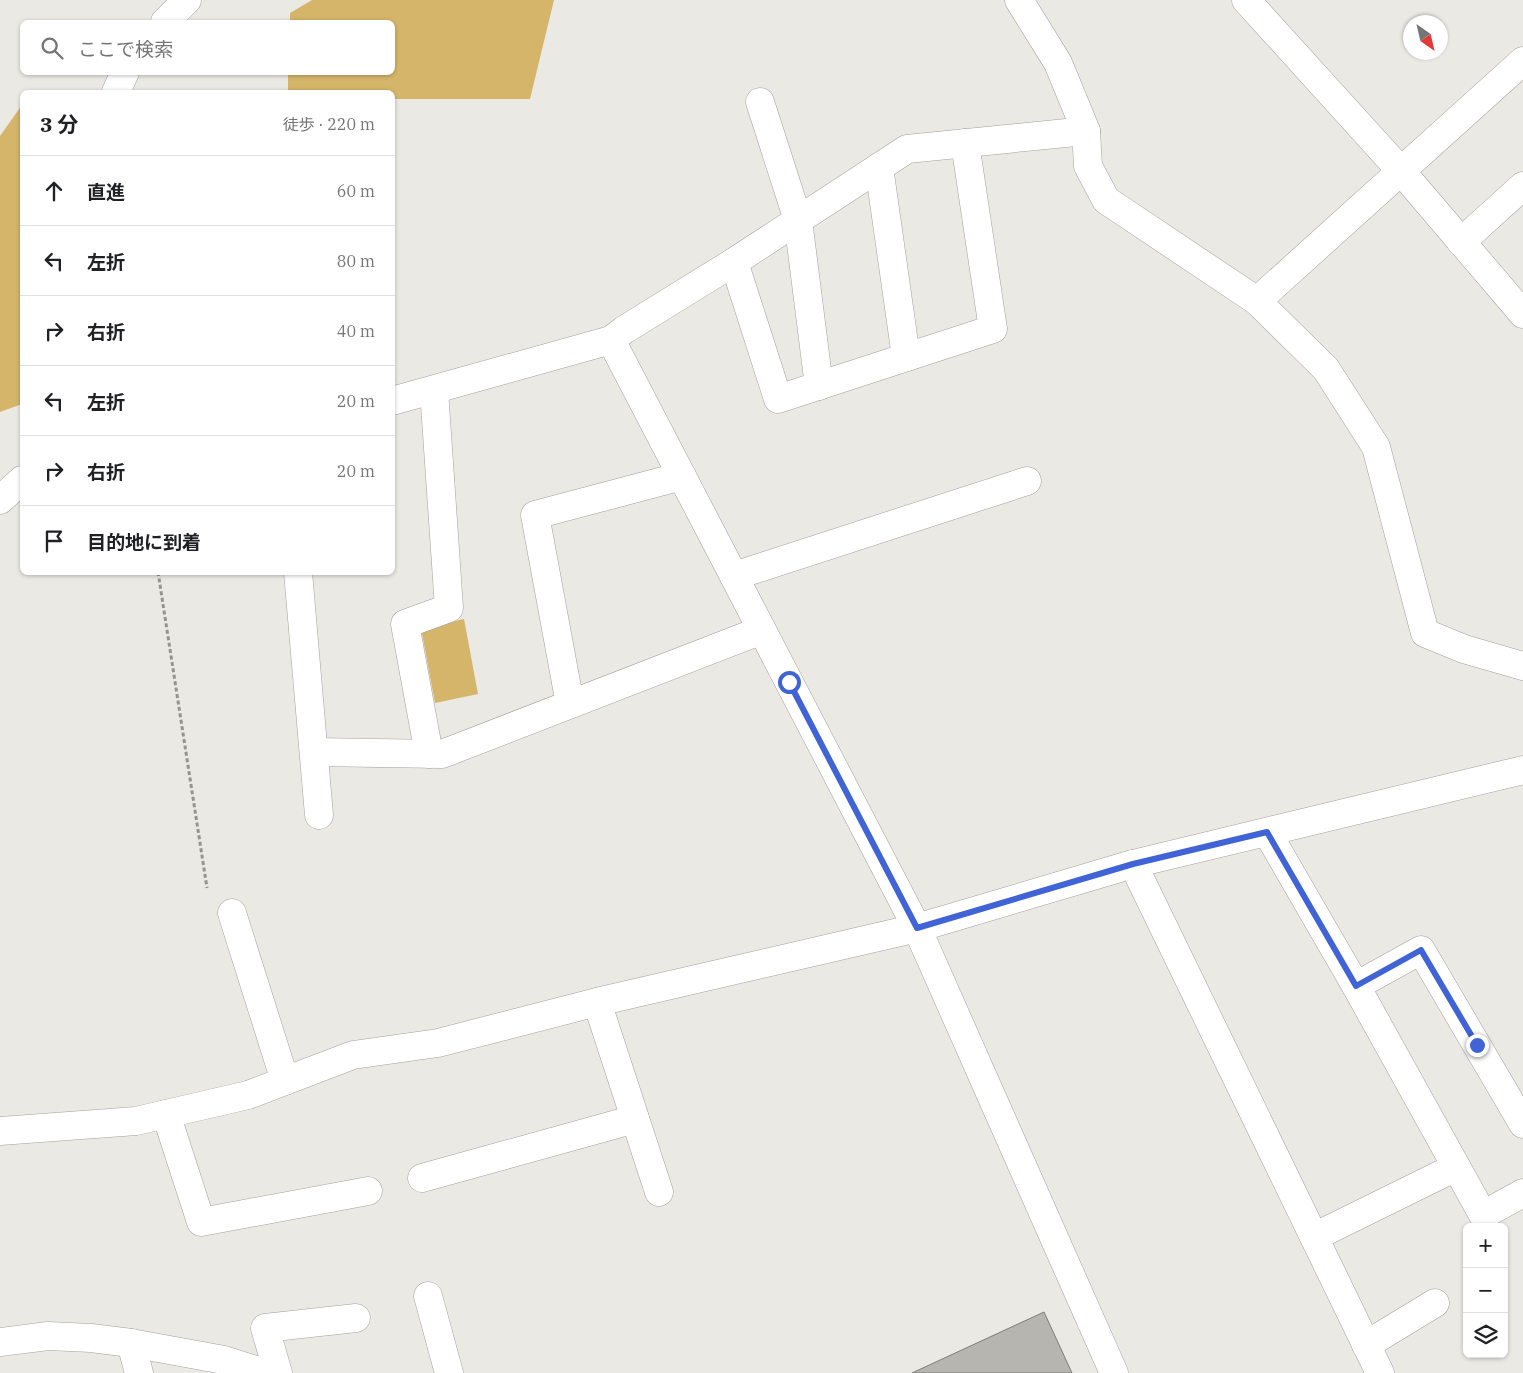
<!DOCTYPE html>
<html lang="ja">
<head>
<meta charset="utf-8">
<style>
  body { margin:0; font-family:"IBM Plex Serif","Noto Sans JP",serif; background:#f6f6f6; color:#202124 }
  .controls { position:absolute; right:15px; bottom:15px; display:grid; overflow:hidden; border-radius:8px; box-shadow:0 1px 4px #0004 }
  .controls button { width:45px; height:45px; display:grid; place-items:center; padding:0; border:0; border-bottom:1px solid #e0e0e0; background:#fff; color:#202124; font:25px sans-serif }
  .compass { position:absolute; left:1403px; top:15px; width:45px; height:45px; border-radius:50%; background:#fff; box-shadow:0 1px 4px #0004; rotate:146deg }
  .stop { position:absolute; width:15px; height:15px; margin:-11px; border:4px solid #4063d5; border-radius:50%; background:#fff }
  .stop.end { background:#4063d5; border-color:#fff; box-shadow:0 1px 5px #0008 }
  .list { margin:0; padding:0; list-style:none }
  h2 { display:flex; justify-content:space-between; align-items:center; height:65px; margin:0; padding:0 20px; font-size:21px }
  h2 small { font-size:16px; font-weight:400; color:#757577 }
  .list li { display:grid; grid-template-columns:32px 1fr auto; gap:15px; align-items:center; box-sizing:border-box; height:70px; padding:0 20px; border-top:1px solid #e0e0e0 }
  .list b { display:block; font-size:19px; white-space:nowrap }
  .list em { font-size:16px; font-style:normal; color:#757577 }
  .icon { flex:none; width:28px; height:28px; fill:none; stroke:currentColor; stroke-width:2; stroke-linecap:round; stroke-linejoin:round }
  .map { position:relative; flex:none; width:1523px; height:1373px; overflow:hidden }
  .search { position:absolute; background:#fff; box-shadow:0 1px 4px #0004; left:20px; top:20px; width:375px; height:55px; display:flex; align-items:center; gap:12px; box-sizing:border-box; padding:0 18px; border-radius:8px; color:#757577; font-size:19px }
  .panel { position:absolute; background:#fff; box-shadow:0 1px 4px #0004; left:20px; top:90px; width:375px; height:485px; border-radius:8px }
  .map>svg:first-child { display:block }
  .green { fill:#d5b569 }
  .building { fill:#b7b5b0; stroke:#7e7c78 }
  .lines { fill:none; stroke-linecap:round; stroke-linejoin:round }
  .minor-casing { stroke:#a4a19c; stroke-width:29 }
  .path { stroke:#959490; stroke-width:3; stroke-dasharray:4 2.5; stroke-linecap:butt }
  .minor { stroke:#fff; stroke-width:28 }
  .route { stroke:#4063d5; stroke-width:6 }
</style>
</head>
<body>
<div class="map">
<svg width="1523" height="1373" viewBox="0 0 1523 1373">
  <rect width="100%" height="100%" fill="#ebe9e4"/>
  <g class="green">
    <path d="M 312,0 L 554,0 L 530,99 L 393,99 L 392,92 L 288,92 L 288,73 L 392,72 L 392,22 L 290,22 L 290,13 Z"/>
    <path d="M 22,105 L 22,404 L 0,412 L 0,136 Z"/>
    <path d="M 464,619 L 478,694 L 435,703 L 421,628 Z"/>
  </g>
  <path class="building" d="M 1044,1312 L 1072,1373 L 912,1373 Z"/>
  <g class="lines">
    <g class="minor-casing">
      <g id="minor">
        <path d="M 1019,0 L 1058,63 L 1086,131 L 1088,166 L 1106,200 L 1257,301 L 1326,369 L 1376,447 L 1425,633 L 1464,649 L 1523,666"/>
        <path d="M 1246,0 L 1401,171 L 1523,314"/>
        <path d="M 165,22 L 187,0"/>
        <path d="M 116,92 L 125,72"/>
        <path d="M 760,102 L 798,220 L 819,386"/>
        <path d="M 879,167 L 906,357"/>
        <path d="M 1461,242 L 1523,186"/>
        <path d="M 734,262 L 778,399 L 993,329 L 965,143"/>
        <path d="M 1257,301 L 1523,61"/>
        <path d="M 611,340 L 917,928 L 1114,1373"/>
        <path d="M 392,401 L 611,340 L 624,330 L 734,262 L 907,149 L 1086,131"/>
        <path d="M 0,500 L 22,480"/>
        <path d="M 298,572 L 319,815"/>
        <path d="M 734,576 L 1027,481"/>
        <path d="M 570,704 L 535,515 L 682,476"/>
        <path d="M 314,752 L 442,754 L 762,630"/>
        <path d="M 429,754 L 405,624 L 449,608 L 434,390"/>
        <path d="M 1267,832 L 1356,986 L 1483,1215 L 1523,1193"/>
        <path d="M 1133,864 L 1380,1373"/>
        <path d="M 232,913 L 285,1081"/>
        <path d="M 1356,986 L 1421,950 L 1523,1124"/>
        <path d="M 597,1002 L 659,1192"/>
        <path d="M 166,1114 L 201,1222 L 368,1191"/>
        <path d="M 0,1131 L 136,1121 L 248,1095 L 353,1055 L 438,1043 L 597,1002 L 917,928 L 1133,864 L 1523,770"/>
        <path d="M 422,1178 L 635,1119"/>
        <path d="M 1314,1237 L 1456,1167"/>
        <path d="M 428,1296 L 449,1373"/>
        <path d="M 0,1342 L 48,1336 L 91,1338 L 131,1343 L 224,1360 L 265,1373"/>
        <path d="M 131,1343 L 139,1373"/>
        <path d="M 1366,1345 L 1435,1303"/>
        <path d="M 278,1373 L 265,1328 L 356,1318"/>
      </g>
    </g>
    <path class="path" d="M 158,572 L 207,888"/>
    <use href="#minor" class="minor"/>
  </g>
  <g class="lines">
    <path class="route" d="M 789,682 L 917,928 L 1133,864 L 1267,832 L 1356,986 L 1421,950 L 1477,1045"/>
  </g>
</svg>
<div class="controls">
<button>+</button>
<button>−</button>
<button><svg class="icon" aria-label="layers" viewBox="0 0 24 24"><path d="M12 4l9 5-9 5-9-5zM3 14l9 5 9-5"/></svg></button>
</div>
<svg class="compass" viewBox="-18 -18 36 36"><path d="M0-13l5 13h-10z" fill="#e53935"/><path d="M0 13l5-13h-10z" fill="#757577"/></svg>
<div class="stop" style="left:789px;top:682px"></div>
<div class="stop end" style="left:1477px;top:1045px"></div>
<div class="search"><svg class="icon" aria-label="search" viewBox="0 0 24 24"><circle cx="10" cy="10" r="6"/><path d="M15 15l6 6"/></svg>ここで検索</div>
<section class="panel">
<h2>3 分<small>徒歩 · 220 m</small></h2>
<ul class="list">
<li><svg class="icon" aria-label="ahead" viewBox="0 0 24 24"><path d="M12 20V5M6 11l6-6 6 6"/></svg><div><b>直進</b></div><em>60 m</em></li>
<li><svg class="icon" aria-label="left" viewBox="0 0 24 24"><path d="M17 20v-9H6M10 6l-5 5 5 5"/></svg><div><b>左折</b></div><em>80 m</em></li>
<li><svg class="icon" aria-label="right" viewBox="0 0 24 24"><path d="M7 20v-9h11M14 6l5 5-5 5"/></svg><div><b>右折</b></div><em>40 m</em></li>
<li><svg class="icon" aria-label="left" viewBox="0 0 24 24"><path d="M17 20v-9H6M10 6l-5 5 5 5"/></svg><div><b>左折</b></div><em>20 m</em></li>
<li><svg class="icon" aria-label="right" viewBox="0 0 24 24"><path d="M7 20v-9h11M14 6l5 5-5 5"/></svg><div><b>右折</b></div><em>20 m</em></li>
<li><svg class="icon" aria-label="arrive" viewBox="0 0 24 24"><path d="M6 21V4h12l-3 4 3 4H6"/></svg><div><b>目的地に到着</b></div></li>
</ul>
</section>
</div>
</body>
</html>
